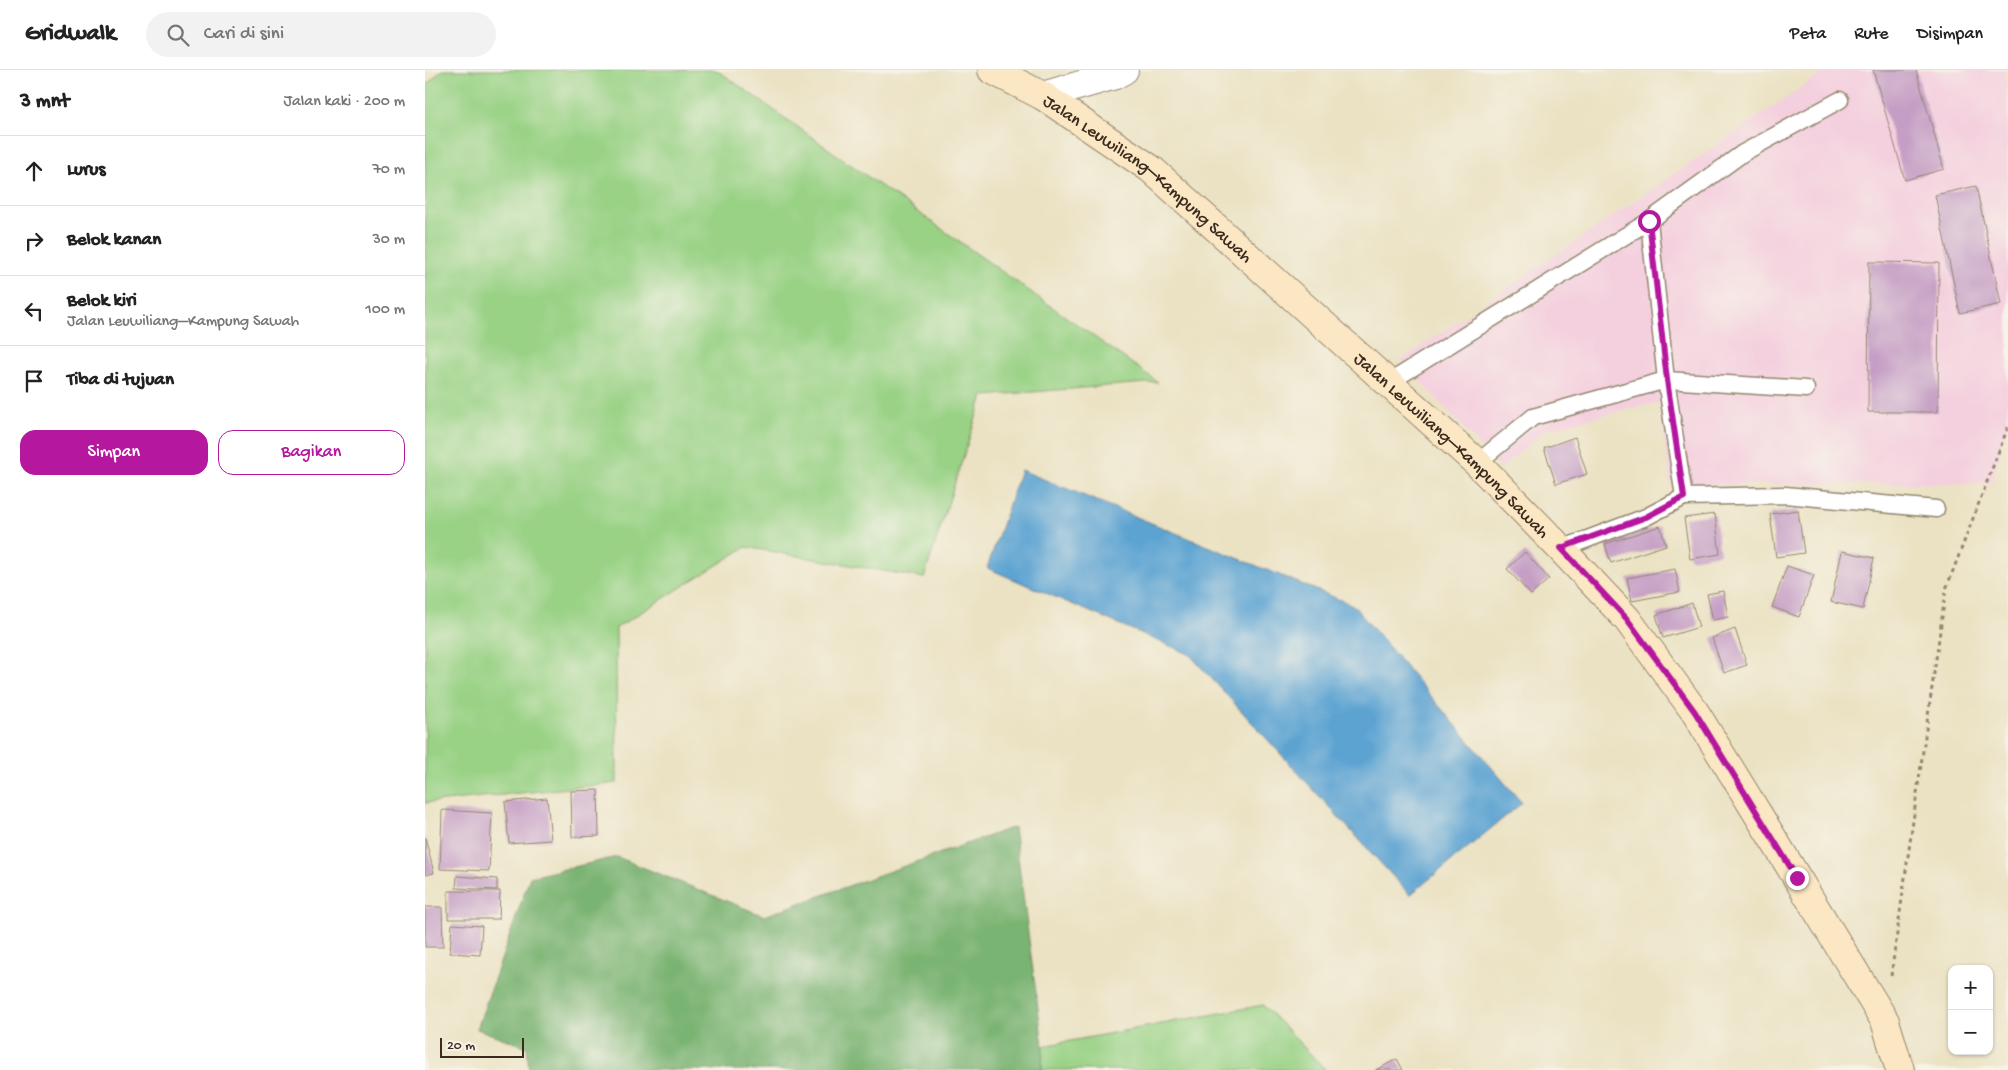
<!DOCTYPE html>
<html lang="id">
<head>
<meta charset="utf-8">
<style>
  body { margin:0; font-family:"Gochi Hand",sans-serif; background:#f2f2f2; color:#222 }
  .controls { position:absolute; right:15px; bottom:15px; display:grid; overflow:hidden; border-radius:10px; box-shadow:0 1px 4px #0004 }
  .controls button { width:45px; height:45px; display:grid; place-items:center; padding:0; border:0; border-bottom:1px solid #e0e0e0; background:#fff; color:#222; font:25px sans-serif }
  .scale { position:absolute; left:15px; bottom:12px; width:84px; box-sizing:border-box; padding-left:5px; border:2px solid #3b2a1e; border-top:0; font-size:14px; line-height:18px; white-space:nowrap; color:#3b2a1e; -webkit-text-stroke:4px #f7f3e8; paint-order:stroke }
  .stop { position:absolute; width:15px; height:15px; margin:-11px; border:4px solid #b5179e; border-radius:50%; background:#fff }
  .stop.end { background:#b5179e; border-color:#fff; box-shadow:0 1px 5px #0008 }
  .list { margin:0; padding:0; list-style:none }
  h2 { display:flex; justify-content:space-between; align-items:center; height:65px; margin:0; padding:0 20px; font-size:21px }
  h2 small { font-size:16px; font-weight:400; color:#767676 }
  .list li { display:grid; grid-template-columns:32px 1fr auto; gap:15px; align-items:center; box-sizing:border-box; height:70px; padding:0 20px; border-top:1px solid #e0e0e0 }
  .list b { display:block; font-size:19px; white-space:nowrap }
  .list p { margin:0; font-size:16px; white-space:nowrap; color:#767676 }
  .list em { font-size:16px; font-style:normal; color:#767676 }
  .actions { display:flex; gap:10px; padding:15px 20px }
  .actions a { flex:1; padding:11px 0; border:1px solid #b5179e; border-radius:15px; text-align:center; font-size:18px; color:#b5179e }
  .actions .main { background:#b5179e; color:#fff }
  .icon { flex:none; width:28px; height:28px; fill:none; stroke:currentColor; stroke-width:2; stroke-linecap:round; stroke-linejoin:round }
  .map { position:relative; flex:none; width:1583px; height:1000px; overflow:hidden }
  header { display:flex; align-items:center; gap:30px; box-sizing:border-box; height:70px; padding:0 25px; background:#fff; border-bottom:1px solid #e0e0e0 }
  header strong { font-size:24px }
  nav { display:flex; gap:28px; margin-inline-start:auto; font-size:18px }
  .search { width:350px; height:45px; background:#f2f2f2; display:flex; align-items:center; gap:12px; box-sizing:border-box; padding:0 18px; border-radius:28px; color:#767676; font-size:19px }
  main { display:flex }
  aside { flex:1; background:#fff }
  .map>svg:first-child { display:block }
  .built { fill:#f4cfde }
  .green { fill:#99d285; stroke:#6a7e52 }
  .forest { fill:#7ab472; stroke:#5a6f48 }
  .water { fill:#5ca3d2; stroke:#4c6678 }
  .building { fill:#c59ec5 }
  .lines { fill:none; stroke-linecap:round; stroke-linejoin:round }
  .lane-casing { stroke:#938670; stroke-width:19 }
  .street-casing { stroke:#938670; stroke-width:30 }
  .secondary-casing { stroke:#938670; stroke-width:30 }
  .path { stroke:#938670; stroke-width:3; stroke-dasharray:4 4; stroke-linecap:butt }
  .lane { stroke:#fff; stroke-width:16 }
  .street { stroke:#fff; stroke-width:28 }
  .secondary { stroke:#fbe7c3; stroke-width:28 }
  .route { stroke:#b5179e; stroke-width:6 }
  .labels { text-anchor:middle; stroke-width:5; stroke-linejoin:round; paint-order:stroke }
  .street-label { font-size:18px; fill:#3b2a1e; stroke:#f7f3e8 }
</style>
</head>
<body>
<header>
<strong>Gridwalk</strong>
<div class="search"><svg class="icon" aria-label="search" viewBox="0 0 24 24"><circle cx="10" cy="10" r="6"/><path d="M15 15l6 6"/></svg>Cari di sini</div>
<nav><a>Peta</a><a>Rute</a><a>Disimpan</a></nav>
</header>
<main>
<aside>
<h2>3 mnt<small>Jalan kaki · 200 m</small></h2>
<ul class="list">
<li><svg class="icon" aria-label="ahead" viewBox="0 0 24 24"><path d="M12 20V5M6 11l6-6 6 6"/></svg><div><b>Lurus</b></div><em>70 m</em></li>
<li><svg class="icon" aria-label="right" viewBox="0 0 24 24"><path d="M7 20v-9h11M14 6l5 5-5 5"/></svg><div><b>Belok kanan</b></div><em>30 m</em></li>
<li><svg class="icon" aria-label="left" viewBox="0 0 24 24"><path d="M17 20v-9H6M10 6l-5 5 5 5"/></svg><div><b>Belok kiri</b><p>Jalan Leuwiliang–Kampung Sawah</p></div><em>100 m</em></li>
<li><svg class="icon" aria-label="arrive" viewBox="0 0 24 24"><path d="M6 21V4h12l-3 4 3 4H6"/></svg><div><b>Tiba di tujuan</b></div></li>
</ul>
<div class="actions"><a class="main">Simpan</a><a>Bagikan</a></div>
</aside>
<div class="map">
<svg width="1583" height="1000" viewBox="0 0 1583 1000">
  <rect width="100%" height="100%" fill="#f7f3e8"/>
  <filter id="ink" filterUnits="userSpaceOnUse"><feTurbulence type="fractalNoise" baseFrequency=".02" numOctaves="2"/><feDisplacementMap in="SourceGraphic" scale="10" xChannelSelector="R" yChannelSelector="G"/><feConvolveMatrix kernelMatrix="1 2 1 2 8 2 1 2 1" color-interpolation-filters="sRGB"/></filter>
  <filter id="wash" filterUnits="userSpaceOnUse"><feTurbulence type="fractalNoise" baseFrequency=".0096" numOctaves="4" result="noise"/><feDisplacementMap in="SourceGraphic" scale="20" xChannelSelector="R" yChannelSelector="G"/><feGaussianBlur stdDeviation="1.12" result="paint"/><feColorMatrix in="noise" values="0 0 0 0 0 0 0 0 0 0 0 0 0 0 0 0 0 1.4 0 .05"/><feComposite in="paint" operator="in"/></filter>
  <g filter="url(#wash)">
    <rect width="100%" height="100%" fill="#ebe2c3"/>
    <path class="built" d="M 1402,0 L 1579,0 L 1583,36 L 1583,352 L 1567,413 L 1246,415 L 1234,332 L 1121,359 L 1076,399 L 976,290 Z"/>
    <g class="green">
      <path d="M 17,0 L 292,0 L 733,312 L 558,326 L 499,508 L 321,477 L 191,558 L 192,713 L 0,733 L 0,16 Z"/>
      <path d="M 838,935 L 901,1000 L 617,1000 L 618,976 Z"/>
    </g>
    <path class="forest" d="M 589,757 L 618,976 L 617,1000 L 104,1000 L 102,977 L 52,959 L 105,807 L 192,787 L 339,846 Z"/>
    <path class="water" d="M 596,400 L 928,535 L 1097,733 L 985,825 L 764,584 L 562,498 Z"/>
    <g id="blocks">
      <g class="building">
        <path d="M 1448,0 L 1491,0 L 1519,99 L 1480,110 Z"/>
        <path d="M 1551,116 L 1576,234 L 1535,243 L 1510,125 Z"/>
        <path d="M 1444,192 L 1514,193 L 1513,342 L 1443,342 Z"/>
        <path d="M 1150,367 L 1162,404 L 1131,414 L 1119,378 Z"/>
        <path d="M 1373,440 L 1379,483 L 1351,487 L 1345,444 Z"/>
        <path d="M 1290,444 L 1295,484 L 1265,489 L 1259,448 Z"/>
        <path d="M 1235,456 L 1241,475 L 1186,493 L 1180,474 Z"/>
        <path d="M 1417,481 L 1449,488 L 1438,539 L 1406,532 Z"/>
        <path d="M 1100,482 L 1124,509 L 1106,525 L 1082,499 Z"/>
        <path d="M 1362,496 L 1389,505 L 1374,547 L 1347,537 Z"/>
        <path d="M 1250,499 L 1255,522 L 1207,531 L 1202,508 Z"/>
        <path d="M 1298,521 L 1303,547 L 1288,550 L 1282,524 Z"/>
        <path d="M 1267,533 L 1274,557 L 1238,568 L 1231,545 Z"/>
        <path d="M 1310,559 L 1322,595 L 1299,603 L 1287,568 Z"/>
        <path d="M 173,720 L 174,766 L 147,767 L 146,721 Z"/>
        <path d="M 122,728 L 126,770 L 84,773 L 80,732 Z"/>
        <path d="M 17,740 L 67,743 L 64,801 L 15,799 Z"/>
        <path d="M 0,767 L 9,803 L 0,805 Z"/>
        <path d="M 32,806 L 72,809 L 72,820 L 31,818 Z"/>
        <path d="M 23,821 L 75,821 L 74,849 L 23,849 Z"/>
        <path d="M 0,837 L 17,837 L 18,877 L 0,877 Z"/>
        <path d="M 27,854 L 57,856 L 55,885 L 25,883 Z"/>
        <path d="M 972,989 L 978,1000 L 951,1000 Z"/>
      </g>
    </g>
  </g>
  <g filter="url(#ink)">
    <use href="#blocks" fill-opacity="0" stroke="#938670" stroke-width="1"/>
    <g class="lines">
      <g class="lane-casing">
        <g id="lane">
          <path d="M 963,313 L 1224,151"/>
          <path d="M 1052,393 L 1108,347 L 1241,310 L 1381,319"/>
          <path d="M 1259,427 L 1360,425 L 1511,439"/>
          <path d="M 1136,479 L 1221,447 L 1259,427 L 1241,310 L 1224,151 L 1318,83 L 1415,30"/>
        </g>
      </g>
      <g class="street-casing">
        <path id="street" d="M 618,26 L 690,5 L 699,0"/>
      </g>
      <g class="secondary-casing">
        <g id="secondary">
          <path id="s1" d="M 567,0 L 618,26 L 726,99 L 1052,393 L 1136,479 L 1202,549 L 1270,642 L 1460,951 L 1475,1000"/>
        </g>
      </g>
      <path class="path" d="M 1466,906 L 1521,519 L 1583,357"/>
      <use href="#lane" class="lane"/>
      <use href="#street" class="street"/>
      <use href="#secondary" class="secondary"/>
    </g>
  </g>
  <g class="lines" filter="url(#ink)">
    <path class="route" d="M 1224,151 L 1242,310 L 1259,427 L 1221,447 L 1136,478 L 1202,549 L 1270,642 L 1372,808"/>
  </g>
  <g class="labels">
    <g class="street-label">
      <text dy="6" stroke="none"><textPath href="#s1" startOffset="191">Jalan Leuwiliang–Kampung Sawah</textPath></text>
      <text dy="6" stroke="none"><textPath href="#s1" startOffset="596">Jalan Leuwiliang–Kampung Sawah</textPath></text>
    </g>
  </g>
</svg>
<div class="controls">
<button>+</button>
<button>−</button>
</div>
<div class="scale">20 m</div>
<div class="stop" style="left:1224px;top:151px"></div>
<div class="stop end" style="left:1372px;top:808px"></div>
</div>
</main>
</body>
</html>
